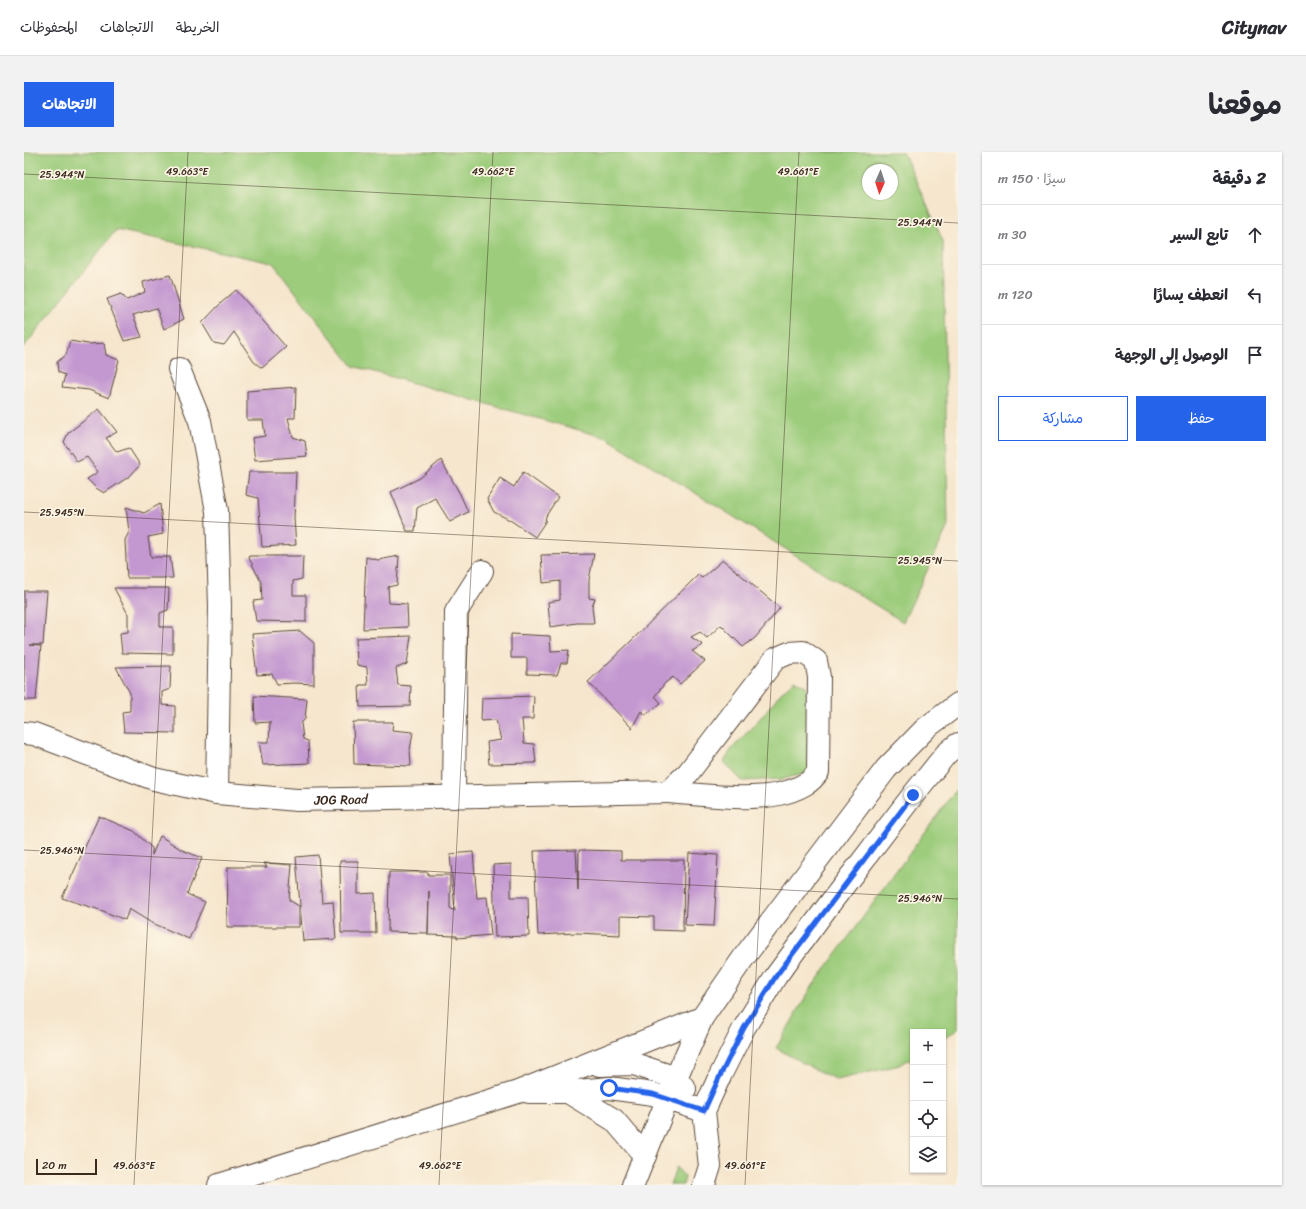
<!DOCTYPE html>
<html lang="ar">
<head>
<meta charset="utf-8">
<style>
  body { margin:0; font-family:Sriracha,"Playpen Sans Arabic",sans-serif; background:#f2f2f3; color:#2b2b33; direction:rtl }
  .controls { position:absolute; right:12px; bottom:12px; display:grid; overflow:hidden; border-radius:0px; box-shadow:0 1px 3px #0004 }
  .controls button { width:36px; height:36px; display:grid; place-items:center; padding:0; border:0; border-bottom:1px solid #e1e1e2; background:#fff; color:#2b2b33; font:20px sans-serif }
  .compass { position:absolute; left:838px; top:12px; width:36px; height:36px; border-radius:50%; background:#fff; box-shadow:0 1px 3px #0004; rotate:183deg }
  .scale { position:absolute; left:12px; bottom:10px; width:61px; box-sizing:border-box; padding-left:4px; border:2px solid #3b2a1e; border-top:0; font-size:11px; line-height:14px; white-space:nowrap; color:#3b2a1e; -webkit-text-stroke:3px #fcf5e5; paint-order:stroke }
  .stop { position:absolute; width:12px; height:12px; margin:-9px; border:3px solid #2563eb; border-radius:50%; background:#fff }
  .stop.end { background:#2563eb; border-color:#fff; box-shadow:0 1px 4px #0008 }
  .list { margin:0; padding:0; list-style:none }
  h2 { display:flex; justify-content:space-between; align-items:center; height:52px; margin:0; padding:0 16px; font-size:17px }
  h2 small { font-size:13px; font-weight:400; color:#7c7c81 }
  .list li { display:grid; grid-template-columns:26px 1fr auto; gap:12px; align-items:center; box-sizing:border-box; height:60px; padding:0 16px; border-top:1px solid #e1e1e2 }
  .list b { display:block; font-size:15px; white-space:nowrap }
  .list em { font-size:13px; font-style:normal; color:#7c7c81 }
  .actions { display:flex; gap:8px; padding:12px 16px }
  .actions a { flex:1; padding:9px 0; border:1px solid #2563eb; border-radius:0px; text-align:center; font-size:14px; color:#2563eb }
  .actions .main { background:#2563eb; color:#fff }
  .icon { flex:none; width:22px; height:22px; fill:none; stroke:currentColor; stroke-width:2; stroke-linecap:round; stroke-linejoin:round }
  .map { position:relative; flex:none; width:934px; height:1033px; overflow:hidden; direction:ltr; border-radius:0px }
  header { display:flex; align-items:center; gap:24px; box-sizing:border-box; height:56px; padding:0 20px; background:#fff; border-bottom:1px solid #e1e1e2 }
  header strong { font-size:19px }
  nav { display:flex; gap:22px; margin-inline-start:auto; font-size:14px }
  .intro { display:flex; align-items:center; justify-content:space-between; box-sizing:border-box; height:96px; padding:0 24px }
  h1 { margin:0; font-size:28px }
  .button { padding:10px 18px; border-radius:0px; background:#2563eb; color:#fff; font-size:14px; font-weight:700 }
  main { display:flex; gap:24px; padding:0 24px }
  aside { flex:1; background:#fff; border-radius:0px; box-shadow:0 1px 3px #0004 }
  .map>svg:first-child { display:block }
  .green { fill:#9ccc7b; stroke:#6c7b4c; fill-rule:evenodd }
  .building { fill:#c397d0 }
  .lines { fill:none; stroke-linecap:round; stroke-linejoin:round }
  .minor-casing { stroke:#574638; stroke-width:24 }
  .minor { stroke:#fff; stroke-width:22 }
  .route { stroke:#2563eb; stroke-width:5 }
  .ticks { fill:none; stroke:#3b2a1e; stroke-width:1; stroke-opacity:0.45 }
  .labels { text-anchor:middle; stroke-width:3.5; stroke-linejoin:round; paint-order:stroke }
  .street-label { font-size:13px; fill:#3b2a1e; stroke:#fcf5e5 }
  .ticks-label { font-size:10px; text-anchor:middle; fill:#3b2a1e; stroke:#fcf5e5; stroke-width:3.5; stroke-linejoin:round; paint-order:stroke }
</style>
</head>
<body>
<header>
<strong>Citynav</strong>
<nav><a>الخريطة</a><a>الاتجاهات</a><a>المحفوظات</a></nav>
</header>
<div class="intro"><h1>موقعنا</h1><a class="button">الاتجاهات</a></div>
<main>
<aside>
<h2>2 دقيقة<small>سيرًا · 150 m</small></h2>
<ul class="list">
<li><svg class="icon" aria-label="ahead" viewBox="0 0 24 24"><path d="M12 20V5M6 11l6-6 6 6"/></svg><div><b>تابع السير</b></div><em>30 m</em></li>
<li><svg class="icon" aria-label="left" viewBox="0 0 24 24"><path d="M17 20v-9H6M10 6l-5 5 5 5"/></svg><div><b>انعطف يسارًا</b></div><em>120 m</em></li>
<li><svg class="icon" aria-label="arrive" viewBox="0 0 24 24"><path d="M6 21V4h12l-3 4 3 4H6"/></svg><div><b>الوصول إلى الوجهة</b></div></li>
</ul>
<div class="actions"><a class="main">حفظ</a><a>مشاركة</a></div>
</aside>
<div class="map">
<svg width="934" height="1033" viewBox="0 0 934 1033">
  <rect width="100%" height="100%" fill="#fcf5e5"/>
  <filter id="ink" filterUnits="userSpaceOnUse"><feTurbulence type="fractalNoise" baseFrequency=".025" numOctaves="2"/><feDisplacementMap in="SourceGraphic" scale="8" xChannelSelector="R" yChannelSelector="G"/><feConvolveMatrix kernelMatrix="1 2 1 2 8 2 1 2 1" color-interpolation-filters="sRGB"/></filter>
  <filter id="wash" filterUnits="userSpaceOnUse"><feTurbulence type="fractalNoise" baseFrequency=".012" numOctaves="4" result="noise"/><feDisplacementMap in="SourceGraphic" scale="16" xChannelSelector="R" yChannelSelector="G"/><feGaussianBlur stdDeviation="0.9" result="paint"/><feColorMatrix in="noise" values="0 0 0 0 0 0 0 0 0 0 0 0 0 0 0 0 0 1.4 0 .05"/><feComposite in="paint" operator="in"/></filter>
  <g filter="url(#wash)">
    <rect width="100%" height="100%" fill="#f6e6cd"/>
    <g class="green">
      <path d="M 0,0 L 879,0 L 919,89 L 924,374 L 879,470 L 583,286 L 329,214 L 249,111 L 92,78 L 0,195 ZM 844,18 L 868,18 L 868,42 L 844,42 Z"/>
      <path d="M 771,528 L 782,534 L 784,544 L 788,620 L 759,627 L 718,629 L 700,610 L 707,598 L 739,563 L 756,542 Z"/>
      <path d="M 934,635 L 934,877 L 919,887 L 919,880 L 889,880 L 889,905 L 876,913 L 813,928 L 786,915 L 752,896 L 788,835 Z"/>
      <path d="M 652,1015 L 661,1025 L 659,1033 L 646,1033 Z"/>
    </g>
    <g id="blocks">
      <g class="building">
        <path d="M 146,123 L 160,167 L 140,177 L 132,156 L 109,163 L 118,185 L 100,189 L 83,147 L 97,142 L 103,148 L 121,140 L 119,130 Z"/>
        <path d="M 212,138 L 262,195 L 238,216 L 230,210 L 210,180 L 200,193 L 190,191 L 178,171 L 197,151 Z"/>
        <path d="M 46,189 L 64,192 L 80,191 L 82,203 L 95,208 L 85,246 L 65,238 L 38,235 L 41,223 L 34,220 L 33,210 L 42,203 Z"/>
        <path d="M 272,235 L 271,266 L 264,266 L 269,285 L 281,289 L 283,304 L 231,308 L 228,286 L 241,284 L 239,268 L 223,268 L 223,239 Z"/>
        <path d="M 75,257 L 93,280 L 82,286 L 93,300 L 105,296 L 116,313 L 106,324 L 80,341 L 72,336 L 63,327 L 74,320 L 63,305 L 53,310 L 40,290 L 44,281 Z"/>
        <path d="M 417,308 L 436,342 L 444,360 L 426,370 L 411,346 L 393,356 L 391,379 L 383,379 L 367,340 L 396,326 Z"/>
        <path d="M 225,320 L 272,320 L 270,367 L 272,393 L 238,395 L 234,346 L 222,343 Z"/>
        <path d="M 499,320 L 534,345 L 522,364 L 521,370 L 511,385 L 486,368 L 470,360 L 463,347 L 476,326 L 490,335 Z"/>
        <path d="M 136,352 L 139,382 L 124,385 L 127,405 L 146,405 L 149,426 L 103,426 L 101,388 L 105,380 L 102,355 L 120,361 Z"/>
        <path d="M 570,402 L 565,428 L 565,446 L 571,447 L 568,455 L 570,471 L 553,471 L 526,475 L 524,450 L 536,448 L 536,429 L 519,431 L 517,403 Z"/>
        <path d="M 224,404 L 279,404 L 278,427 L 269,429 L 269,443 L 282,443 L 282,470 L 232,469 L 229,449 L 238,448 L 237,430 Z"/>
        <path d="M 375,404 L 373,433 L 364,435 L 365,451 L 383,452 L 384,475 L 339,477 L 342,405 L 354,408 Z"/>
        <path d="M 699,408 L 756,456 L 731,486 L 719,495 L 697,473 L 683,486 L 676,480 L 667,485 L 679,493 L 668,499 L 681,509 L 656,532 L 649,525 L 641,531 L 631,544 L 637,551 L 621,563 L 617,559 L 608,576 L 564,530 L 603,493 L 674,423 L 678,426 Z"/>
        <path d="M 90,436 L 145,436 L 144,458 L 136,461 L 136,475 L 149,475 L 149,502 L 98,501 L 96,481 L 104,480 L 104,462 Z"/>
        <path d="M 0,439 L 23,439 L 19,493 L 6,493 L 17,494 L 12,548 L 0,548 Z"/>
        <path d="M 276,479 L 290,491 L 290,532 L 270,531 L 253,532 L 248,522 L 233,523 L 228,482 Z"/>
        <path d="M 487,482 L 526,484 L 527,499 L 545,498 L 543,511 L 537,511 L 533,523 L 503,522 L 503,506 L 487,506 Z"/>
        <path d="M 387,484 L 383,512 L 372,516 L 374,533 L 387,534 L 386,554 L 336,555 L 335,533 L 344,533 L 343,515 L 333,513 L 332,486 Z"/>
        <path d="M 147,514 L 146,537 L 138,540 L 138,553 L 151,554 L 151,581 L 100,580 L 98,560 L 106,559 L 106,541 L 92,515 Z"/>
        <path d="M 230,544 L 283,547 L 281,567 L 277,571 L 279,587 L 284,589 L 285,611 L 239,613 L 235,590 L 245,590 L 246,570 L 231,571 Z"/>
        <path d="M 510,544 L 509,567 L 498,567 L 500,591 L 510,592 L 512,611 L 465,612 L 463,590 L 477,588 L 472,568 L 457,569 L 458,546 Z"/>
        <path d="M 329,570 L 369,570 L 368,578 L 389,580 L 386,598 L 387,614 L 330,612 Z"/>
        <path d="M 75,664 L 110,679 L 128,696 L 128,703 L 136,684 L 158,698 L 178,706 L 163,742 L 181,750 L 165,787 L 126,770 L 105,757 L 101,768 L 79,759 L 38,746 Z"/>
        <path d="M 552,698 L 554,739 L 555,698 L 597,699 L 597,708 L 660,708 L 659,779 L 630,778 L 630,765 L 596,764 L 596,783 L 553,781 L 514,783 L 510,699 Z"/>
        <path d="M 449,700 L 453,746 L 463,745 L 467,783 L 433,786 L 433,784 L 404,783 L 405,739 L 404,781 L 364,780 L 365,720 L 404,720 L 404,723 L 426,723 L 426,756 L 431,759 L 426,702 Z"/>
        <path d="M 665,701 L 694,703 L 690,774 L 661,773 Z"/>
        <path d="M 294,703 L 298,750 L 309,749 L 312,787 L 279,789 L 272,705 Z"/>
        <path d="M 316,709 L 334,709 L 334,742 L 351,741 L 352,781 L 317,781 Z"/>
        <path d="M 240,711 L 268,713 L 265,748 L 275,754 L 275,775 L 203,775 L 204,715 L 243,715 Z"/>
        <path d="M 487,712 L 487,745 L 504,745 L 505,784 L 471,785 L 469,713 Z"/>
      </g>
    </g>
  </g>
  <g filter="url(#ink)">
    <use href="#blocks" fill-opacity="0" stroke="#574638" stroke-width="1"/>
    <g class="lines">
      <g class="minor-casing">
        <g id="minor">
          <path d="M 155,217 L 176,269 L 193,359 L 196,454 L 193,641"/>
          <path d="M 779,500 L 792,509 L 795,525 L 794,620 C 791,624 787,629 783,631 C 748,654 685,643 644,640 L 664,621 L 751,507 L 765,501 Z"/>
          <path id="s1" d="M 0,581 L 10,582 L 130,627 L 193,641 L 273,648 L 644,640"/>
          <path d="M 430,645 L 432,460 L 458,419"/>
          <path d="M 575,913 L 610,912 L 652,926 L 661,937"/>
          <path d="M 505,940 L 544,940 L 585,936 L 629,942 L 680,959"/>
          <path d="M 544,940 L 590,968 L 621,1004"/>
          <path d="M 195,1033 L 494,940 L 678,866"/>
          <path d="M 609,1033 L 652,926 L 678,866 L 720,805 L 862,617 L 902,576 L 934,552"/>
          <path d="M 680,1033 L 686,1014 L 680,959 L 694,928 L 720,876 L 752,824 L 804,754 L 889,643 L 922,602 L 934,592"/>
        </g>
      </g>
      <use href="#minor" class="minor"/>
    </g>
  </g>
  <g class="lines" filter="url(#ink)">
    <path class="route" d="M 585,936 L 629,942 L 680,959 L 694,928 L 720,876 L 752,824 L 889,643"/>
  </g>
  <path class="ticks" d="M 0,22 L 934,71M 0,360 L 934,409M 0,698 L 934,747M 110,1033 L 164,0M 415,1033 L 469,0M 721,1033 L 775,0"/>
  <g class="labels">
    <g class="street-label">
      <text dy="5" stroke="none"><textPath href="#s1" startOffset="327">JOG Road</textPath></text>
    </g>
  </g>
  <g class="ticks-label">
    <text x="163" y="23">49.663°E</text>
    <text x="469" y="23">49.662°E</text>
    <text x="774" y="23">49.661°E</text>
    <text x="38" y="26">25.944°N</text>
    <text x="896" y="74">25.944°N</text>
    <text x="38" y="364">25.945°N</text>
    <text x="896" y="412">25.945°N</text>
    <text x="38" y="702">25.946°N</text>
    <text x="896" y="750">25.946°N</text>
    <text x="110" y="1017">49.663°E</text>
    <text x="416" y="1017">49.662°E</text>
    <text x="721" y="1017">49.661°E</text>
  </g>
</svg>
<div class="controls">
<button>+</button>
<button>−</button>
<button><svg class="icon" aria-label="locate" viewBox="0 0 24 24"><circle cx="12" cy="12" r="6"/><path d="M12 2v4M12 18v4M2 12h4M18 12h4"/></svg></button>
<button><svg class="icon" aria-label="layers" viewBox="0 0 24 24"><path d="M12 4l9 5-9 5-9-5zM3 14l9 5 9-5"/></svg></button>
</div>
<svg class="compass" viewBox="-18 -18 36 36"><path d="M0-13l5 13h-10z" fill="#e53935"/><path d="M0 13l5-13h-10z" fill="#7c7c81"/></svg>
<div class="scale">20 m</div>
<div class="stop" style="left:585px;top:936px"></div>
<div class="stop end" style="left:889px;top:643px"></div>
</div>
</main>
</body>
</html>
